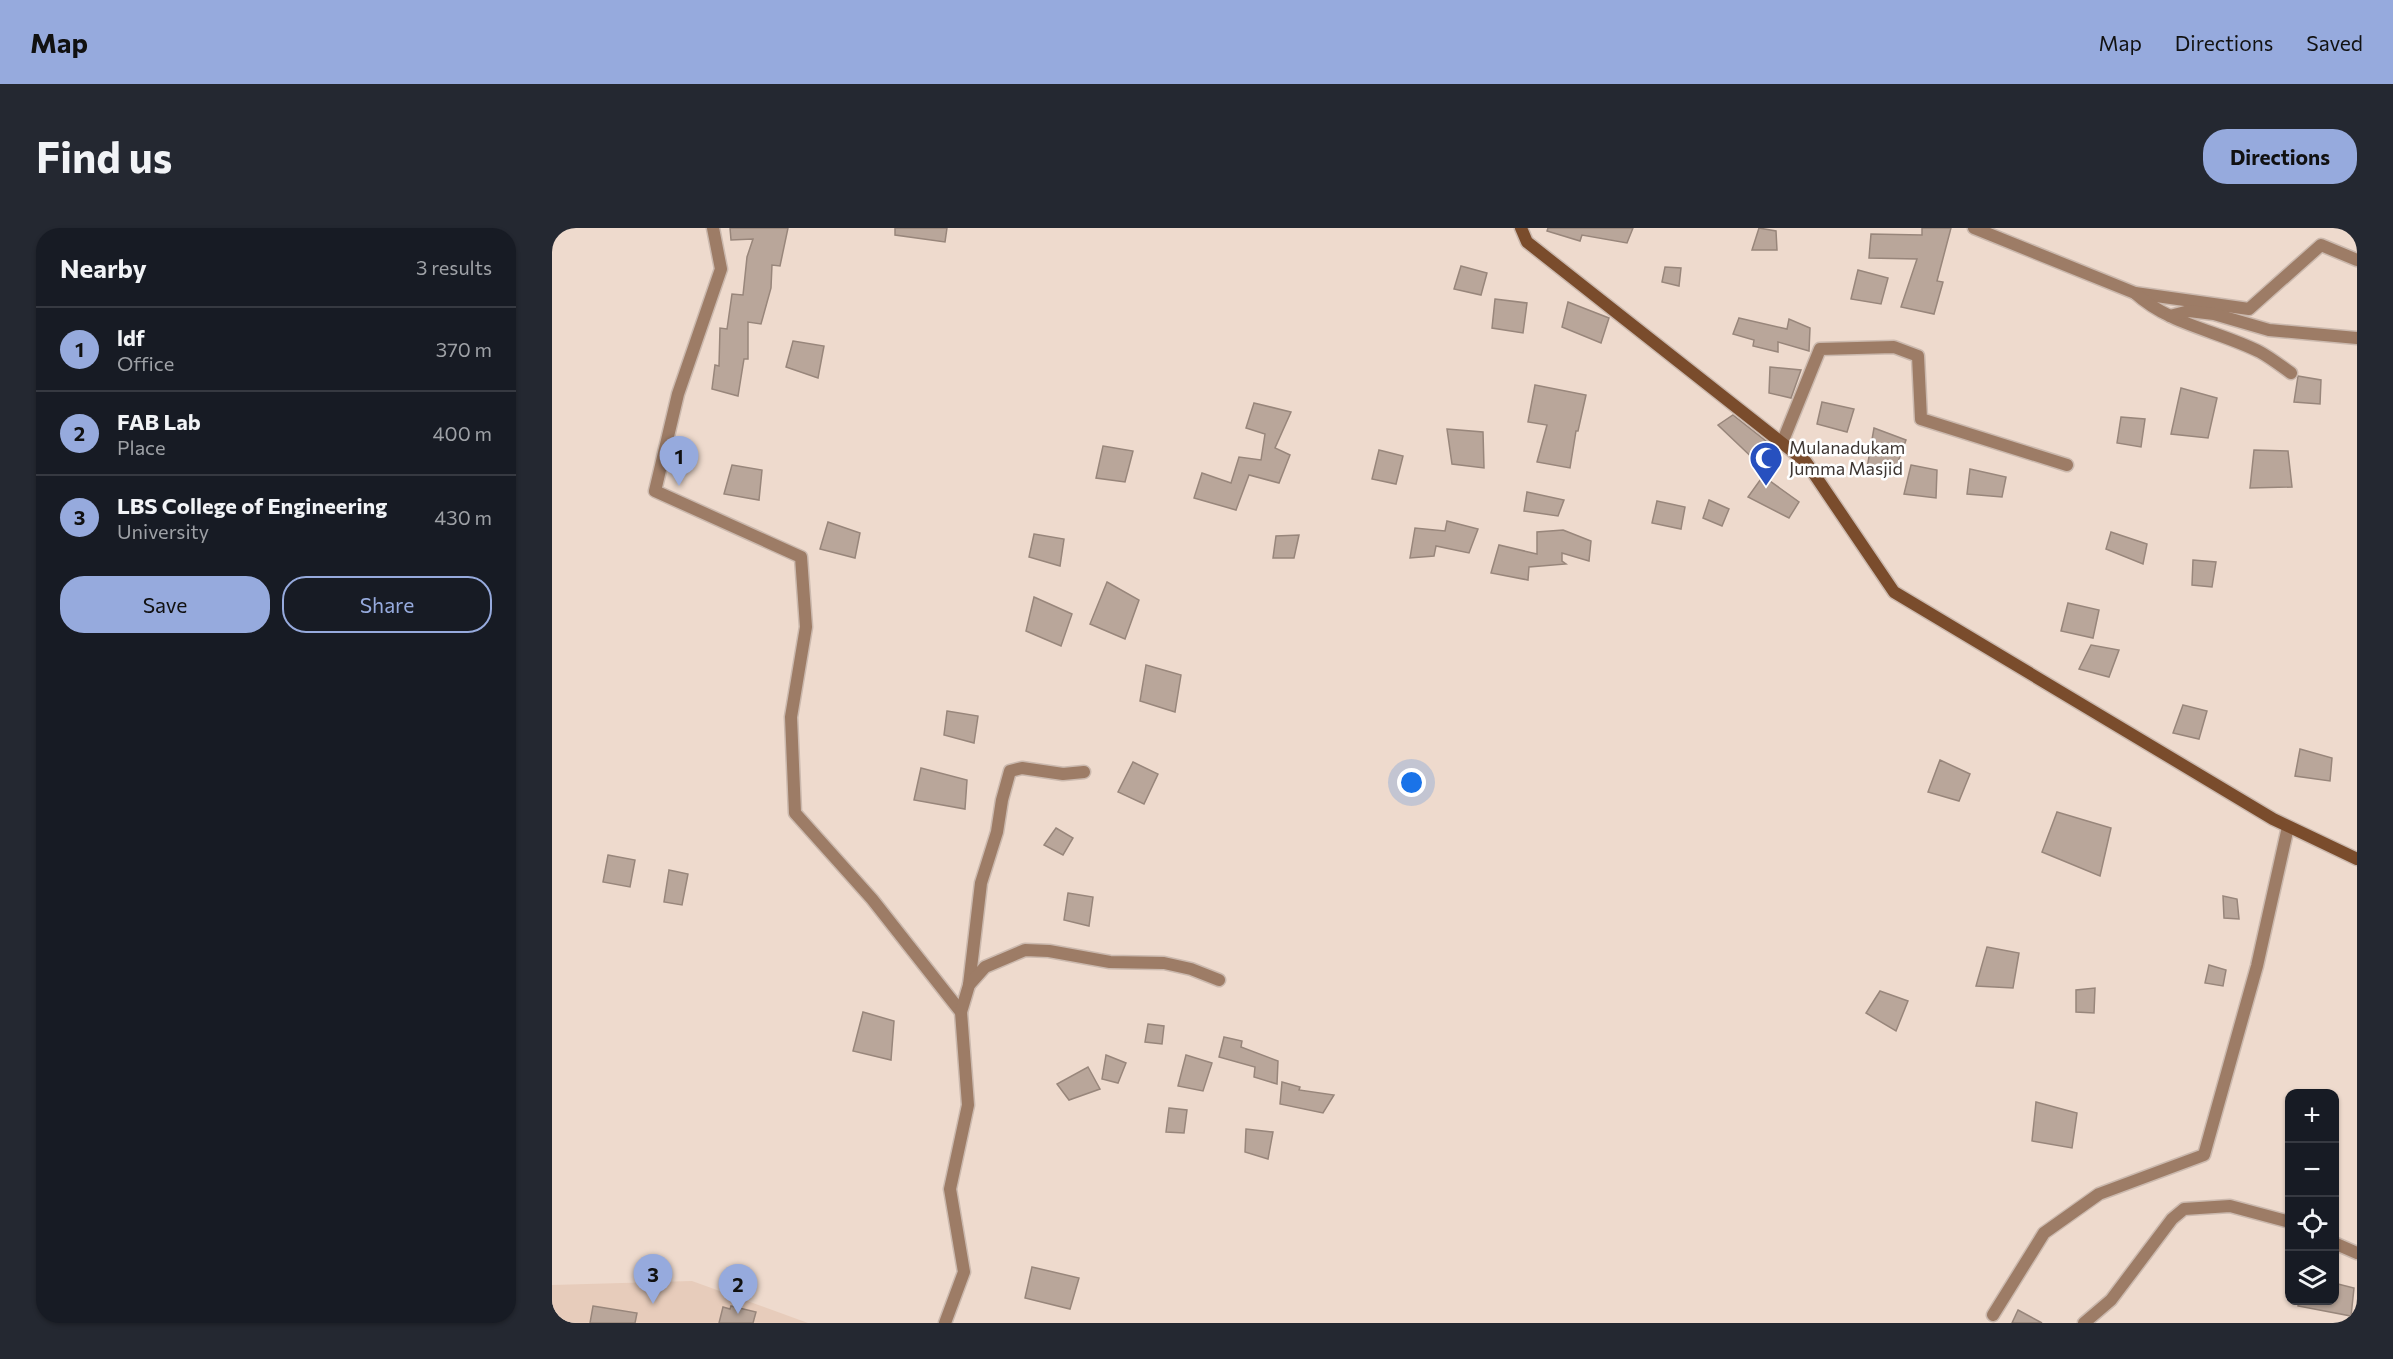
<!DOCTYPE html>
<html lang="en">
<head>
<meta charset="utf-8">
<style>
  body { margin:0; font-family:Commissioner,sans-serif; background:#242831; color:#f1f3f6 }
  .controls { position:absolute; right:18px; bottom:18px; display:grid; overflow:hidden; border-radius:12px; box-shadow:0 2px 4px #0004 }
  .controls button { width:54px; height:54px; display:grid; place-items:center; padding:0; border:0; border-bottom:2px solid #363941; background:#171b24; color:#f1f3f6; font:30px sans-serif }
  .you { position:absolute; left:860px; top:555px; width:21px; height:21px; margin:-15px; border:4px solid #fff; border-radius:50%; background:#1a73e8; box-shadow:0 0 0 9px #1a73e833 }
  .badge { display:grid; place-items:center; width:39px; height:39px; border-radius:50%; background:#96aadd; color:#111; font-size:20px; font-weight:700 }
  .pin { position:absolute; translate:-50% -50px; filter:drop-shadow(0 2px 3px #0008) }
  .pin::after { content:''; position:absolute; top:32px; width:21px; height:18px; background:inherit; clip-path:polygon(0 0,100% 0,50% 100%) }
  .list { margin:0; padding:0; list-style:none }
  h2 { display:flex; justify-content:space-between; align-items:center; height:78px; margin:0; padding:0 24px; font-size:26px }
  h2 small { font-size:20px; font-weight:400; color:#9ea1a6 }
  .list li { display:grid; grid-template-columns:39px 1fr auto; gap:18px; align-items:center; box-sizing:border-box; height:84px; padding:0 24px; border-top:2px solid #363941 }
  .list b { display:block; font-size:22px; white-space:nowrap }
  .list p { margin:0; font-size:20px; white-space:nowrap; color:#9ea1a6 }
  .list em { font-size:20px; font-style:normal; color:#9ea1a6 }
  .actions { display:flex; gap:12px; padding:18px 24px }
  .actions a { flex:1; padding:14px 0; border:2px solid #96aadd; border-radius:24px; text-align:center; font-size:21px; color:#96aadd }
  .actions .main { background:#96aadd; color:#111 }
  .icon { flex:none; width:33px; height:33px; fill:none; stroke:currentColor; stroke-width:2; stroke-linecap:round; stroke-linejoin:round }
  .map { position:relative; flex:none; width:1805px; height:1095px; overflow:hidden; border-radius:24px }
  header { display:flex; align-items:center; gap:36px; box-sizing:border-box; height:84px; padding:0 30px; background:#96aadd; color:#111 }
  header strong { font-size:28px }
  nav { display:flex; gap:33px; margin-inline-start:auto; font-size:21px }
  .intro { display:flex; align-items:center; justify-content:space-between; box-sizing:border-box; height:144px; padding:0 36px }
  h1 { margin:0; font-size:42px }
  .button { padding:15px 27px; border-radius:24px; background:#96aadd; color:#111; font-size:21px; font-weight:700 }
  main { display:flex; gap:36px; padding:0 36px }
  aside { flex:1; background:#171b24; border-radius:24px; box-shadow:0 2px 4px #0004 }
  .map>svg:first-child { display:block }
  .built { fill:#e7ccbb }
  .building { fill:#b9a69a; stroke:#98867b; stroke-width:1.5 }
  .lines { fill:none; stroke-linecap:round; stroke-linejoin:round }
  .minor-casing { stroke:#cbb9ae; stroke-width:15 }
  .secondary-casing { stroke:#cbb9ae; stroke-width:15 }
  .minor { stroke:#9d7c66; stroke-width:12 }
  .secondary { stroke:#7a4c2c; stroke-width:12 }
  .labels { text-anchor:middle; stroke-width:5; stroke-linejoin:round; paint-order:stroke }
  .poi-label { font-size:18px; fill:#3e3632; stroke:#fff; text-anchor:start }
</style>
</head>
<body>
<header>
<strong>Map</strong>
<nav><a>Map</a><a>Directions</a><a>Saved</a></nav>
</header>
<div class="intro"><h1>Find us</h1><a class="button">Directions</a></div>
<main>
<aside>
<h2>Nearby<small>3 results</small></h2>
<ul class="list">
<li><span class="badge">1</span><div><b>ldf</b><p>Office</p></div><em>370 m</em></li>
<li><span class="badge">2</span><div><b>FAB Lab</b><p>Place</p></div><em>400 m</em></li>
<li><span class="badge">3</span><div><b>LBS College of Engineering</b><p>University</p></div><em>430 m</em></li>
</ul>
<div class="actions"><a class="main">Save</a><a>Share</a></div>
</aside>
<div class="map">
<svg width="1805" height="1095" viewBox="0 0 1805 1095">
  <rect width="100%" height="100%" fill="#eedacd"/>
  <path class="built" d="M 140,1053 L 256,1095 L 0,1095 L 0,1057 Z"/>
  <g class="building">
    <path d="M 178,0 L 236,0 L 228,38 L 220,37 L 219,60 L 209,96 L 196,94 L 196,131 L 192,131 L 186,168 L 160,161 L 163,137 L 167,138 L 168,100 L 175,101 L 180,66 L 191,67 L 195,29 L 201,11 L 179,12 Z"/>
    <path d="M 343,0 L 395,0 L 393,14 L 343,7 Z"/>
    <path d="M 996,0 L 1081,0 L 1075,15 L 1030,7 L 1028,13 L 995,3 Z"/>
    <path d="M 1207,0 L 1224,3 L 1225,22 L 1200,22 Z"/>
    <path d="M 1370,0 L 1399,0 L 1385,53 L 1391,54 L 1382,86 L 1349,79 L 1365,31 L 1317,30 L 1319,6 L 1370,7 Z"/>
    <path d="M 909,38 L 935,45 L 929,67 L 902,61 Z"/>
    <path d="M 1113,39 L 1129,40 L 1127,58 L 1110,54 Z"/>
    <path d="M 1306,42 L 1336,50 L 1329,76 L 1299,71 Z"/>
    <path d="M 943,71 L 975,75 L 971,105 L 940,100 Z"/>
    <path d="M 1016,74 L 1057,90 L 1049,115 L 1010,99 Z"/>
    <path d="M 1187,90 L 1235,101 L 1237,91 L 1258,100 L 1257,123 L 1226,114 L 1226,124 L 1201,118 L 1202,112 L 1181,106 Z"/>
    <path d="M 241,113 L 272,118 L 266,150 L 234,139 Z"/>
    <path d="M 1218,139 L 1249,142 L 1239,170 L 1217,165 Z"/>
    <path d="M 1746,148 L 1769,152 L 1768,176 L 1742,174 Z"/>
    <path d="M 983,157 L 1034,167 L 1026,203 L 1024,203 L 1018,240 L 985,234 L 995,197 L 976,194 Z"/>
    <path d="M 1629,160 L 1665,170 L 1656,210 L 1619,206 Z"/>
    <path d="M 1270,174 L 1302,181 L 1295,204 L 1265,196 Z"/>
    <path d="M 702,175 L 739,184 L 723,220 L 738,227 L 727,255 L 697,247 L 684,282 L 642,270 L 650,245 L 679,255 L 687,229 L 709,232 L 713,206 L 694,200 Z"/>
    <path d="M 1181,187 L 1224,221 L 1210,239 L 1166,197 Z"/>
    <path d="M 1569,189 L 1593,191 L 1589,219 L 1565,215 Z"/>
    <path d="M 1322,200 L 1354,212 L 1342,245 L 1315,240 Z"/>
    <path d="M 895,201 L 931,204 L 932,240 L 900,236 Z"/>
    <path d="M 551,218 L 581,223 L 573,254 L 544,250 Z"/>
    <path d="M 827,222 L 851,228 L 844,256 L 820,251 Z"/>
    <path d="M 1702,222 L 1736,223 L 1740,259 L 1698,260 Z"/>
    <path d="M 180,237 L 210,242 L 207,272 L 172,266 Z"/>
    <path d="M 1359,237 L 1385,242 L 1384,270 L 1352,266 Z"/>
    <path d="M 1418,241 L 1454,249 L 1450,269 L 1415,266 Z"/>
    <path d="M 1211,248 L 1247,274 L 1237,290 L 1196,269 Z"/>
    <path d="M 975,264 L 1012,272 L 1006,288 L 972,283 Z"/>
    <path d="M 1157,272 L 1177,281 L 1170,298 L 1151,290 Z"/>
    <path d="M 1105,273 L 1133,279 L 1129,301 L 1100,295 Z"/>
    <path d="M 895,293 L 926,301 L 917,325 L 884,318 L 882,328 L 858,330 L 863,300 L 893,303 Z"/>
    <path d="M 276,294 L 308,305 L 303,330 L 268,321 Z"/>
    <path d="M 1011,302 L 1039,313 L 1037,333 L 1010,325 L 1010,333 L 1014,336 L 977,339 L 976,352 L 939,345 L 947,317 L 985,326 L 985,304 Z"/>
    <path d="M 1559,304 L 1595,316 L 1591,336 L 1554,321 Z"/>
    <path d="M 482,306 L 512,311 L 508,338 L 477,329 Z"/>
    <path d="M 747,307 L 742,330 L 721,330 L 724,308 Z"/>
    <path d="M 1641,332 L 1664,334 L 1660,359 L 1640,357 Z"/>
    <path d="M 555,354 L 587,372 L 573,411 L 538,396 Z"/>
    <path d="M 482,369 L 520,386 L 509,418 L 474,403 Z"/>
    <path d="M 1516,375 L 1547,382 L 1541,410 L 1509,403 Z"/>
    <path d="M 1539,417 L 1567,422 L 1557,449 L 1527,441 Z"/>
    <path d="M 594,437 L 629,447 L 623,484 L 588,473 Z"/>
    <path d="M 1631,477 L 1655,483 L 1647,511 L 1621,505 Z"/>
    <path d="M 395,483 L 426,488 L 422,515 L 392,507 Z"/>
    <path d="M 1748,521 L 1780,530 L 1778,553 L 1743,548 Z"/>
    <path d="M 1388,532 L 1418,546 L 1407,573 L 1376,564 Z"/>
    <path d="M 581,534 L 606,546 L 592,576 L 566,564 Z"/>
    <path d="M 369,540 L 415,552 L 413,581 L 362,572 Z"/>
    <path d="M 1505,584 L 1559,600 L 1548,648 L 1490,624 Z"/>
    <path d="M 504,600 L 521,610 L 511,627 L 492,617 Z"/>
    <path d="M 56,627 L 83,632 L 78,659 L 51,654 Z"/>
    <path d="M 117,642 L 136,646 L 130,677 L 112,674 Z"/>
    <path d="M 516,665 L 541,669 L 537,698 L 512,692 Z"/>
    <path d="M 1671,668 L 1685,671 L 1687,691 L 1672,690 Z"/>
    <path d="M 1435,719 L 1467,725 L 1461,760 L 1424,758 Z"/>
    <path d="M 1657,737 L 1674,742 L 1671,758 L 1653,755 Z"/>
    <path d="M 1543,760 L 1542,785 L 1524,784 L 1524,762 Z"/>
    <path d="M 1328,763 L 1356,773 L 1344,803 L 1314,785 Z"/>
    <path d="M 311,784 L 342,793 L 339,832 L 301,823 Z"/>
    <path d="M 596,796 L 612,798 L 610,816 L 593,814 Z"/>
    <path d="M 672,809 L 690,813 L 689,819 L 726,833 L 725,856 L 702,849 L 703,839 L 667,829 Z"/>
    <path d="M 554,827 L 574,835 L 566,855 L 550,851 Z"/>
    <path d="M 634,827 L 660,835 L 651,863 L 626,858 Z"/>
    <path d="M 536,839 L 548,861 L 517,872 L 505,856 Z"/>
    <path d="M 730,854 L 748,859 L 747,862 L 782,867 L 771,885 L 728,876 Z"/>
    <path d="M 1484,874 L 1525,885 L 1520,920 L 1480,913 Z"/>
    <path d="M 617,880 L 635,882 L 632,905 L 614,904 Z"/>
    <path d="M 694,901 L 721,904 L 716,931 L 693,924 Z"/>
    <path d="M 480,1039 L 527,1050 L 518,1081 L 473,1070 Z"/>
    <path d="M 1782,1055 L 1802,1060 L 1799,1088 L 1746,1078 L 1747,1072 L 1782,1072 Z"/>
    <path d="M 41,1078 L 85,1085 L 83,1095 L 38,1095 Z"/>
    <path d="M 179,1078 L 204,1084 L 201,1095 L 167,1095 L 171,1079 L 178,1081 Z"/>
    <path d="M 1466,1082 L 1490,1095 L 1460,1095 Z"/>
  </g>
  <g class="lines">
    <g class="minor-casing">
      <g id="minor">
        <path d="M 161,0 L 169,41 L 126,166 L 103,263 L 249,329 L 254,399 L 239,489 L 243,585 L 320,671 L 409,784 L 416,877 L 398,961 L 412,1044 L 393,1095"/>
        <path d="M 1422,0 L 1583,65 L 1697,81 L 1769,17 L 1805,32"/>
        <path d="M 1583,65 C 1618,97 1667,103 1708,124 C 1719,130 1729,138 1739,145"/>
        <path d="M 1618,88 L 1637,83 L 1662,86 L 1717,102 L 1805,110"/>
        <path d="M 1230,215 L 1268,121 L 1342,119 L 1366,128 L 1369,191 L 1515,237"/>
        <path d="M 417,757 L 429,655 L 445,604 L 450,572 L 458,543 L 470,540 L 511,546 L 532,544"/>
        <path d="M 409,784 L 417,757 L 433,739 L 473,722 L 497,723 L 558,734 L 612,735 L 639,741 L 667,752"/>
        <path d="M 1782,1015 L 1805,1025"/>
        <path d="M 1441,1087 L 1492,1005 L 1547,966 L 1652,927 L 1705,738 L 1736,599"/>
        <path d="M 1532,1095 L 1559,1072 L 1620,991 L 1632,981 L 1678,978 L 1738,994"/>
      </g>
    </g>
    <g class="secondary-casing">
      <path id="secondary" d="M 969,0 L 975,14 L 1254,234 L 1342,364 L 1721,591 L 1805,631"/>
    </g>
    <use href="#minor" class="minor"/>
    <use href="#secondary" class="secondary"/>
  </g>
  <defs>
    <g id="mosque-pin" transform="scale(1.725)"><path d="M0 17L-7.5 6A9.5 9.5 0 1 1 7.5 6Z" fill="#2750bf" stroke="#fff"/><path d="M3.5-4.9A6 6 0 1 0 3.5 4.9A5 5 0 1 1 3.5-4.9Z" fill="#fff"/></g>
  </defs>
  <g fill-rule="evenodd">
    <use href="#mosque-pin" x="1214" y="230"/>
  </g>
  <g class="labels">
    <g class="poi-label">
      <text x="1237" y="226">Mulanadukam<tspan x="1237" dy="21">Jumma Masjid</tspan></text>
    </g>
  </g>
</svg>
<div class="controls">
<button>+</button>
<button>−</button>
<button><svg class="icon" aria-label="locate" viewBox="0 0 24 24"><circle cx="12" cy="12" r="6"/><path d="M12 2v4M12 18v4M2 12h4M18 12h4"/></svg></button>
<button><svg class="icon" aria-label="layers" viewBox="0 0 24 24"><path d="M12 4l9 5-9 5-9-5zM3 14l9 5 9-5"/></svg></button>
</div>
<div class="you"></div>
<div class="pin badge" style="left:127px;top:258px">1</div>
<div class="pin badge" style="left:186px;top:1086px">2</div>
<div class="pin badge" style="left:101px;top:1076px">3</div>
</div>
</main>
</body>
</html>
